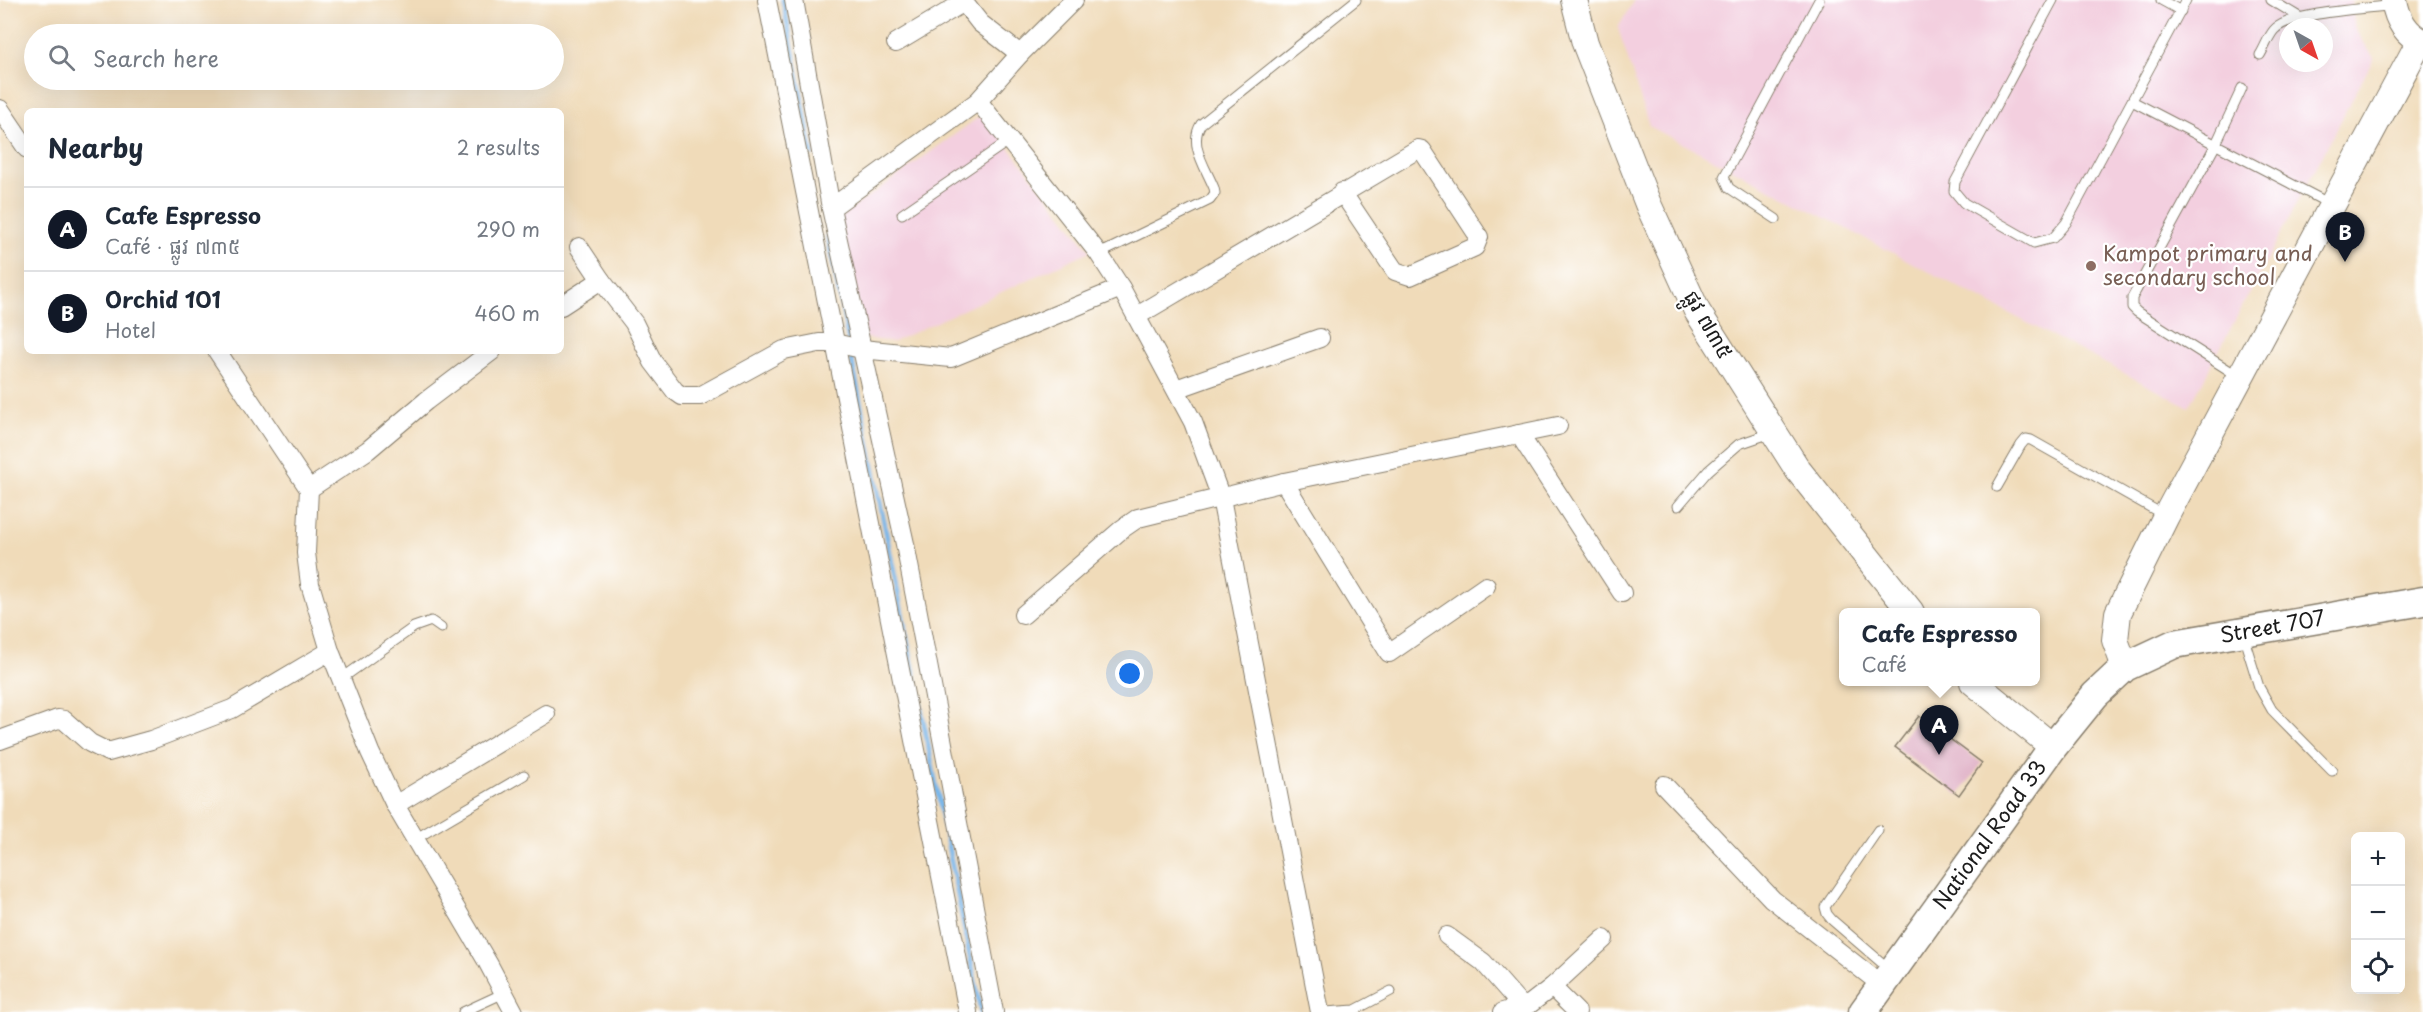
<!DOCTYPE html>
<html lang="en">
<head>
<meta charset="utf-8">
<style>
  body { margin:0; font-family:"Playpen Sans","Noto Sans Khmer",sans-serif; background:#f2f2f3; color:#1f2937 }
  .controls { position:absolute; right:18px; bottom:18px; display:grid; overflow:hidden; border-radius:9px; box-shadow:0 6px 24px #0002 }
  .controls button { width:54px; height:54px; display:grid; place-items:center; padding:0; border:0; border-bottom:2px solid #e0e1e3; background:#fff; color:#1f2937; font:30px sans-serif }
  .compass { position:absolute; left:2279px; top:18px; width:54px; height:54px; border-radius:50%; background:#fff; box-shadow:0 6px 24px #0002; rotate:140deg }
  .you { position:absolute; left:1130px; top:674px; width:21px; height:21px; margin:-15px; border:4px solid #fff; border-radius:50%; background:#1a73e8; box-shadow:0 0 0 9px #1a73e833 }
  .badge { display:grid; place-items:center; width:39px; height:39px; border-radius:50%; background:#111827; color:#fff; font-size:20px; font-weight:700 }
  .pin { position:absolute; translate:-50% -50px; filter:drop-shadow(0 2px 3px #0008) }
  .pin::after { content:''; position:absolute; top:32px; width:21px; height:18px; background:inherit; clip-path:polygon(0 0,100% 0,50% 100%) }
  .popup { position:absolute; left:1839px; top:608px; width:201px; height:78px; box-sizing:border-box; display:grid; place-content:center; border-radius:9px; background:#fff; filter:drop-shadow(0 2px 4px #0005); font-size:20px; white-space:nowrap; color:#747a83 }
  .popup b { font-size:22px; color:#1f2937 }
  .popup::after { content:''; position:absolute; left:50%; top:100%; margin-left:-12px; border:12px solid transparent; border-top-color:#fff }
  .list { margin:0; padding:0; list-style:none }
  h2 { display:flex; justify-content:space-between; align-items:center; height:78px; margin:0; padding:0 24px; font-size:26px }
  h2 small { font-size:20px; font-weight:400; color:#747a83 }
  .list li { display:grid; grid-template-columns:39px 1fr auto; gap:18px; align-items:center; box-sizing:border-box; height:84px; padding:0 24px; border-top:2px solid #e0e1e3 }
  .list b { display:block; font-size:22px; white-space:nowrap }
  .list p { margin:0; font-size:20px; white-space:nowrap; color:#747a83 }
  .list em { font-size:20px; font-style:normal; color:#747a83 }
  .icon { flex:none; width:33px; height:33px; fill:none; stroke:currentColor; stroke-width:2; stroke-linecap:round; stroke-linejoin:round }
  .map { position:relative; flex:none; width:2423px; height:1012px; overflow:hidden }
  .search { position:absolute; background:#fff; box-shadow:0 6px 24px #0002; left:24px; top:24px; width:540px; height:66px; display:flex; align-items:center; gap:15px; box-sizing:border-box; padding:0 21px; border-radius:33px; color:#747a83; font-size:22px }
  .panel { position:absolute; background:#fff; box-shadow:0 6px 24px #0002; left:24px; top:108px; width:540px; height:246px; border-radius:9px }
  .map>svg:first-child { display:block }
  .built { fill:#f3cfdf; fill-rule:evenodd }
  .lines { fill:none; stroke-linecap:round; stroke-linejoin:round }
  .stream { stroke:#76b6ea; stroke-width:5 }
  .building { fill:#dfafc5 }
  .lane-casing { stroke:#867c6a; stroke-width:11 }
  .street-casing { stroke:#867c6a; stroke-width:20 }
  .secondary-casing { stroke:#867c6a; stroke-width:28 }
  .primary-casing { stroke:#867c6a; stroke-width:31 }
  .lane { stroke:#fff; stroke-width:9 }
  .street { stroke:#fff; stroke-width:18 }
  .secondary { stroke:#fff; stroke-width:26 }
  .primary { stroke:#fff; stroke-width:28 }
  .education-dot { fill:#8d6e63; stroke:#fff; stroke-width:2 }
  .labels { text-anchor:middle; stroke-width:4.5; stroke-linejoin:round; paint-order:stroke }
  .education-label { font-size:21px; fill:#785e54; stroke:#fff; text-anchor:start }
  .street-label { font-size:21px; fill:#1c1c1c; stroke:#fff }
</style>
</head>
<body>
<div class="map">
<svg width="2423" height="1012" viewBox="0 0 2423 1012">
  <rect width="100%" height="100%" fill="#fff"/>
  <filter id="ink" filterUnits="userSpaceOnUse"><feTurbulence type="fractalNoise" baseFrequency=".0167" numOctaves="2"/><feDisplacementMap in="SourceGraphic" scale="12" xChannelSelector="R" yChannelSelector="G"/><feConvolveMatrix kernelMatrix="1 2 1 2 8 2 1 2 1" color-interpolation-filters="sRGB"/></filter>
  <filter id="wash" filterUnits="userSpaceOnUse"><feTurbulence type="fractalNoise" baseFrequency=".008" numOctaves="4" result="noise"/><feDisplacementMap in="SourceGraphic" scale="24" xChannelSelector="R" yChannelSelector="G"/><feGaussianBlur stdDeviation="1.35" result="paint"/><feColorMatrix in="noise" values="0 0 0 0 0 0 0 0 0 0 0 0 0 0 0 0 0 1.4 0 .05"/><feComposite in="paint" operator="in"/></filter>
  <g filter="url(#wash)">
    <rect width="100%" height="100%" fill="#f0dbb9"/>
    <g class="built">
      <path d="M 1634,0 L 2351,0 L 2355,29 L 2374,58 L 2189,407 L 1649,126 L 1618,28 ZM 2288,27 L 2324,27 L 2324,63 L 2288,63 Z"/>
      <path d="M 983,114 L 1090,251 L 893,342 L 865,338 L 838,219 Z"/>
    </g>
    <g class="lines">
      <g class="stream">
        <path d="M 783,0 L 812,154"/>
        <path d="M 828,237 L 849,342"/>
        <path d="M 850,351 L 981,1012"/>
      </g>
    </g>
    <g id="blocks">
      <path class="building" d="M 1919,716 L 1982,763 L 1959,795 L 1895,747 Z"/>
    </g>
  </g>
  <g filter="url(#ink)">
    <use href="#blocks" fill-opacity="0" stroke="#867c6a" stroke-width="1.5"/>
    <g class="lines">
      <g class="lane-casing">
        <g id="lane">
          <path d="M 2053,0 L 1955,182 L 1954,191 L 1964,203 L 2034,243 L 2053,238 L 2066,223 L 2186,0"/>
          <path d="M 2161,0 L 2181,11"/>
          <path d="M 2271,0 L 2301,18"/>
          <path d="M 2260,55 C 2265,47 2268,37 2274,30 C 2289,12 2368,9 2393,5"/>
          <path d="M 2132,101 L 2330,204"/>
          <path d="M 902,214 L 1010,140"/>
          <path d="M 1776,219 L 1729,188 L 1724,177 L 1819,0"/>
          <path d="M 1099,254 L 1210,200 L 1215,193 L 1214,188 C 1206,168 1188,144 1201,124 L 1356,0"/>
          <path d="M 2238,376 L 2137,312 L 2132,307 L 2132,298 L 2215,146 L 2242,88"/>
          <path d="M 1997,487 L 2021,445 L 2026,439 L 2031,440 L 2164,515"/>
          <path d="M 1678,506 L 1708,471 L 1739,444 L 1771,433"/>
          <path d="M 2243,635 L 2259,687 L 2272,710 L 2332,771"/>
          <path d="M 341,679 L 414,627 L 431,621 L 441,628"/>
          <path d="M 1878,830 L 1825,907 L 1827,914 L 1832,920 L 1889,969"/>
          <path d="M 415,839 L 524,775"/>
          <path d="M 463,1012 L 504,993"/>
          <path d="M 1325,1012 L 1355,1010 L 1391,991"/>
        </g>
      </g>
      <g class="street-casing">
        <g id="street">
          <path d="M 767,0 L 968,1012"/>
          <path d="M 794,0 L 831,208 L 978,101"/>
          <path d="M 962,0 L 980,23 L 1020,54"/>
          <path d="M 1074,0 L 1020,54 L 978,101 L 1099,254 L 1121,288 L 1193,422 L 1221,498 L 1320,1012"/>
          <path d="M 896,43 L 964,2"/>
          <path d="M 0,109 L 27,149"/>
          <path d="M 831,208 L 905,544 L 994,1012"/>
          <path d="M 579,247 L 601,280 L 634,323 L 653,362 L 675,391 L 682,396 L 700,396 L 784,350 L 819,343 L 834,343 L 862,349 L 951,358 L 1121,288"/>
          <path d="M 561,306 L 601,280"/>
          <path d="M 1137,316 L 1418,149 L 1422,150 L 1479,237 L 1475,247 L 1410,276 L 1395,271 L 1342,192"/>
          <path d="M 217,351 L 309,489 L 306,553 L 310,584 L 330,651 L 370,752 L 395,805 L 488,963 L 514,1012"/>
          <path d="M 1176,389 L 1320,338"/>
          <path d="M 1519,434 L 1622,593"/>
          <path d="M 1284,482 L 1389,653 L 1486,586"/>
          <path d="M 309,489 L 368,450 L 426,401 L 492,351"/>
          <path d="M 1023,615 L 1122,529 L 1138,518 L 1284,482 L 1558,426"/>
          <path d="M 0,740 L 58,719 L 64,720 L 90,743 L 108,752 L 151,740 L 232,709 L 330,651"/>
          <path d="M 1664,785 L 1772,899 L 1883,986"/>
          <path d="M 395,805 L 546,714"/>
          <path d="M 1447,936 L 1483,962 L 1520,1004 L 1524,1006"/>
          <path d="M 1552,987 L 1577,1012"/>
          <path d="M 1503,1012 L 1530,1004 L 1552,987 L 1604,939"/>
        </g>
      </g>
      <g class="secondary-casing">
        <g id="secondary">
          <path d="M 1574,0 L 1585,43 L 1648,204 L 1697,311 L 1798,470 L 1911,612"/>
          <path d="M 2394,0 C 2397,19 2405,34 2423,42"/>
          <path d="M 2125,667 L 2115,640 L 2118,613 L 2166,516 L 2420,41"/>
          <path d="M 1973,682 L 2053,747"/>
        </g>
      </g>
      <g class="primary-casing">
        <g id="primary">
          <path id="s1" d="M 1863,1012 L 2053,747 L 2095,695 L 2125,667 L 2174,644 L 2423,601"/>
        </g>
      </g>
      <use href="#lane" class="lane"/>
      <use href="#street" class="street"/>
      <use href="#secondary" class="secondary"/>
      <use href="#primary" class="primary"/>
    </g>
  </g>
  <circle class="education-dot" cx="2091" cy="266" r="6"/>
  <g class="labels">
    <g class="education-label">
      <text x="2103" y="261">Kampot primary and<tspan x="2103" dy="24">secondary school</tspan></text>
    </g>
    <g class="street-label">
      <text transform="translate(1708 325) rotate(60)" y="7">ផ្លូវ ៧៣៥</text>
      <text dy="7" stroke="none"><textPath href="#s1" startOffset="588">Street 707</textPath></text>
      <text dy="7" stroke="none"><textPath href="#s1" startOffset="218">National Road 33</textPath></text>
    </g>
  </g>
</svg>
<div class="controls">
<button>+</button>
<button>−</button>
<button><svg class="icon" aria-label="locate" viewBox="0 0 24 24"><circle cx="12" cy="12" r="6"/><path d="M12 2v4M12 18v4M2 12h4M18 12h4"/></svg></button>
</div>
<svg class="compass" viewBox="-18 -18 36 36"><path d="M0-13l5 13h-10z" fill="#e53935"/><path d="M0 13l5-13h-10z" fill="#747a83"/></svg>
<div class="you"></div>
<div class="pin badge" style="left:1939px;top:755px">A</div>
<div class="popup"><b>Cafe Espresso</b>Café</div>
<div class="pin badge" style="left:2345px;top:262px">B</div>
<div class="search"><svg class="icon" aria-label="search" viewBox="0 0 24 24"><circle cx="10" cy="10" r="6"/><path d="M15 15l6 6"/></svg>Search here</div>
<section class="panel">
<h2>Nearby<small>2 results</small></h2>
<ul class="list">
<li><span class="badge">A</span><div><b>Cafe Espresso</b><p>Café · ផ្លូវ ៧៣៥</p></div><em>290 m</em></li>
<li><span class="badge">B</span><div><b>Orchid 101</b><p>Hotel</p></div><em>460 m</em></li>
</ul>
</section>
</div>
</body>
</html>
